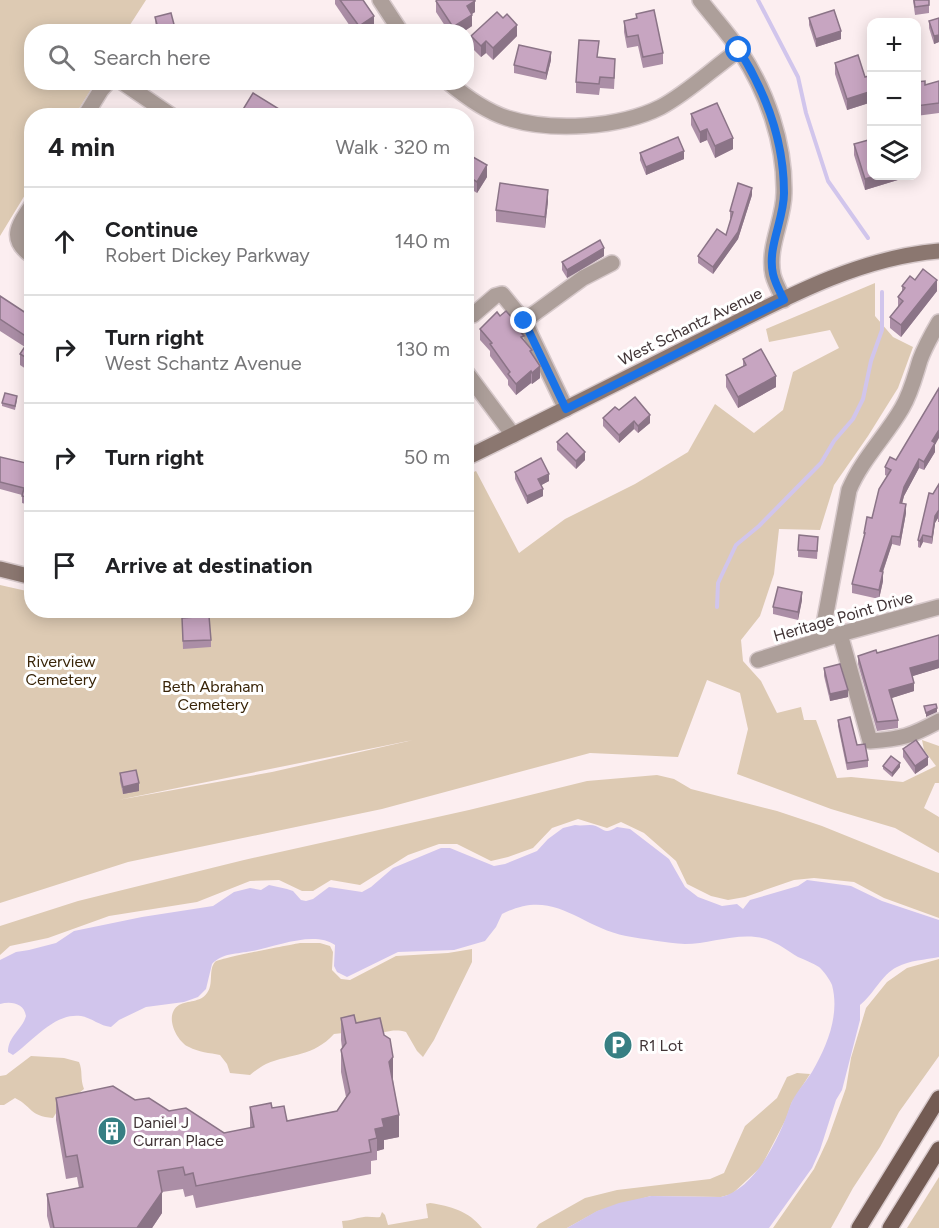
<!DOCTYPE html>
<html lang="en">
<head>
<meta charset="utf-8">
<style>
  body { margin:0; font-family:Figtree,sans-serif; background:#f6f6f6; color:#202124 }
  .controls { position:absolute; right:18px; top:18px; display:grid; overflow:hidden; border-radius:12px; box-shadow:0 3px 15px #0003 }
  .controls button { width:54px; height:54px; display:grid; place-items:center; padding:0; border:0; border-bottom:2px solid #e0e0e0; background:#fff; color:#202124; font:30px sans-serif }
  .stop { position:absolute; width:18px; height:18px; margin:-14px; border:4px solid #1a73e8; border-radius:50%; background:#fff }
  .stop.end { background:#1a73e8; border-color:#fff; box-shadow:0 2px 6px #0008 }
  .list { margin:0; padding:0; list-style:none }
  h2 { display:flex; justify-content:space-between; align-items:center; height:78px; margin:0; padding:0 24px; font-size:26px }
  h2 small { font-size:20px; font-weight:400; color:#757577 }
  .list li { display:grid; grid-template-columns:39px 1fr auto; gap:18px; align-items:center; box-sizing:border-box; height:108px; padding:0 24px; border-top:2px solid #e0e0e0 }
  .list b { display:block; font-size:22px; white-space:nowrap }
  .list p { margin:0; font-size:20px; white-space:nowrap; color:#757577 }
  .list em { font-size:20px; font-style:normal; color:#757577 }
  .icon { flex:none; width:33px; height:33px; fill:none; stroke:currentColor; stroke-width:2; stroke-linecap:round; stroke-linejoin:round }
  .map { position:relative; flex:none; width:939px; height:1228px; overflow:hidden }
  .search { position:absolute; background:#fff; box-shadow:0 3px 15px #0003; left:24px; top:24px; width:450px; height:66px; display:flex; align-items:center; gap:15px; box-sizing:border-box; padding:0 21px; border-radius:24px; color:#757577; font-size:22px }
  .panel { position:absolute; background:#fff; box-shadow:0 3px 15px #0003; left:24px; top:108px; width:450px; height:510px; border-radius:24px }
  .map>svg:first-child { display:block }
  .green { fill:#ddcab3; fill-rule:evenodd }
  .water { fill:#d1c5ec }
  .lines { fill:none; stroke-linecap:round; stroke-linejoin:round }
  .stream { stroke:#d1c5ec; stroke-width:4 }
  .minor-casing { stroke:#d7c9cb; stroke-width:18 }
  .secondary-casing { stroke:#d7c9cb; stroke-width:18 }
  .primary-casing { stroke:#d7c9cb; stroke-width:18 }
  .minor { stroke:#ad9f9a; stroke-width:15 }
  .secondary { stroke:#8b7770; stroke-width:15 }
  .primary { stroke:#735b53; stroke-width:15 }
  .wall { fill:#ab8ea6 }
  .shaded-wall { fill:#8b7487 }
  .building { fill:#c7a5c1; stroke:#8b7487; stroke-width:1.5 }
  .route { stroke:#1a73e8; stroke-width:8 }
  .labels { text-anchor:middle; stroke-width:6; stroke-linejoin:round; paint-order:stroke }
  .street-label { font-size:16px; fill:#413436; stroke:#fff }
  .park-label { font-size:16px; fill:#392509; stroke:#fff }
  .poi-label { font-size:16px; fill:#413436; stroke:#fff; text-anchor:start }
</style>
</head>
<body>
<div class="map">
<svg width="939" height="1228" viewBox="0 0 939 1228">
  <rect width="100%" height="100%" fill="#fceef0"/>
  <g class="green">
    <path d="M 0,0 L 146,0 L 126,31 L 32,32 L 32,82 L 95,83 L 75,115 L 32,116 L 31,185 L 0,236 Z"/>
    <path d="M 875,283 L 875,316 L 893,337 L 913,347 L 898,388 L 868,436 L 834,485 L 820,530 L 779,529 L 774,574 L 760,616 L 741,640 L 743,661 L 761,681 L 777,713 L 801,707 L 804,720 L 816,720 L 837,778 L 851,777 L 903,782 L 936,766 L 924,750 L 922,740 L 939,746 L 939,783 L 935,783 L 924,808 L 939,817 L 939,853 L 895,828 L 831,809 L 737,774 L 748,729 L 740,693 L 707,680 L 678,757 L 590,753 L 382,809 L 128,862 L 0,903 L 0,585 L 31,592 L 32,610 L 466,610 L 467,475 L 476,471 L 519,553 L 565,519 L 635,484 L 688,452 L 715,404 L 754,433 L 783,410 L 793,372 L 839,348 L 830,330 L 769,342 L 766,329 ZM 413,740 L 272,772 L 118,800 Z"/>
    <path d="M 657,775 L 674,779 L 691,789 L 777,811 L 822,826 L 936,872 L 939,873 L 939,918 L 884,898 L 854,882 L 814,878 L 794,880 L 745,897 L 728,900 L 711,896 L 687,884 L 676,861 L 644,833 L 621,822 L 607,828 L 578,819 L 552,828 L 533,848 L 508,857 L 491,861 L 457,844 L 439,844 L 408,855 L 360,885 L 331,880 L 313,891 L 302,891 L 279,880 L 250,881 L 197,902 L 109,916 L 48,938 L 10,946 L 0,955 L 0,926 L 78,901 L 244,860 L 469,810 L 587,781 Z"/>
    <path d="M 300,943 L 320,943 L 330,946 L 333,952 L 332,970 L 341,979 L 350,980 L 396,956 L 448,953 L 472,949 L 472,962 L 434,1040 L 423,1057 L 417,1051 L 406,1032 C 393,1028 385,1033 373,1034 C 360,1034 348,1032 334,1034 C 313,1057 292,1053 266,1064 C 260,1067 255,1071 250,1075 L 230,1073 L 227,1064 L 220,1055 C 210,1053 198,1052 189,1047 C 177,1042 163,1015 179,1005 C 188,1000 200,1003 207,993 C 214,984 208,970 215,962 C 219,958 290,945 300,943 Z"/>
    <path d="M 939,959 L 939,1056 L 899,1112 L 880,1147 L 853,1188 L 831,1228 L 773,1228 L 814,1169 L 828,1139 L 846,1088 L 851,1058 L 866,1008 L 887,982 L 907,968 Z"/>
    <path d="M 31,1056 L 64,1058 L 79,1062 C 83,1071 80,1079 84,1089 L 58,1110 L 53,1118 C 29,1116 33,1107 15,1098 L 4,1105 L 0,1105 L 0,1076 L 6,1075 Z"/>
    <path d="M 797,1073 L 810,1074 L 792,1102 L 786,1119 L 761,1167 L 732,1194 L 721,1197 L 651,1196 L 598,1211 L 567,1228 L 536,1228 L 539,1224 L 585,1198 L 617,1190 L 710,1179 L 724,1173 L 745,1126 L 777,1098 L 787,1077 Z"/>
    <path d="M 939,1177 L 939,1228 L 907,1228 Z"/>
    <path d="M 430,1203 C 450,1206 469,1211 482,1228 L 343,1228 L 342,1221 C 350,1221 355,1218 364,1217 C 369,1216 375,1218 380,1217 L 382,1212 L 385,1215 L 388,1225 L 428,1218 L 426,1204 Z"/>
  </g>
  <path class="water" d="M 575,825 C 580,826 585,825 590,825 C 603,825 602,837 617,827 L 630,829 L 669,859 L 685,887 L 698,897 L 722,906 L 737,904 L 743,909 L 750,900 L 798,886 L 807,880 L 851,886 L 882,901 L 939,920 L 939,957 C 925,960 910,960 897,967 C 881,975 874,994 860,1005 L 860,1020 L 842,1090 L 836,1100 L 820,1150 L 812,1168 L 769,1228 L 567,1228 L 597,1211 L 619,1203 L 651,1196 L 721,1197 C 755,1189 780,1137 790,1106 C 795,1093 805,1083 812,1072 C 827,1046 840,1015 832,985 C 830,980 823,970 819,967 C 813,963 805,960 798,957 C 788,951 778,943 766,939 C 740,931 710,944 685,944 C 666,943 645,939 626,936 C 578,926 554,887 502,914 L 496,927 L 485,941 L 454,950 L 398,952 L 347,977 L 337,972 L 334,966 L 335,945 C 314,930 275,947 252,951 C 237,954 222,953 212,964 L 206,989 L 198,997 L 184,1002 L 146,1007 L 119,1020 L 111,1027 C 100,1026 92,1018 81,1016 C 55,1012 32,1042 13,1055 L 8,1052 C 8,1036 22,1030 26,1016 C 24,1003 11,1001 0,1004 L 0,960 L 16,952 L 29,950 L 56,943 L 74,931 L 142,917 L 213,906 L 234,892 L 250,888 L 261,890 L 269,885 L 287,889 L 293,891 L 301,900 L 306,901 L 313,899 L 329,887 L 362,892 L 371,887 L 393,868 L 441,848 L 450,848 L 494,866 L 505,864 L 537,851 L 548,839 L 563,828 Z"/>
  <g class="lines">
    <g class="stream">
      <path d="M 758,0 L 798,77 L 806,113 L 828,181 L 868,238"/>
      <path d="M 717,607 L 718,583 L 736,545 L 759,526 L 821,463 L 834,441 L 853,419 L 863,399 L 871,361 L 882,330 L 882,292"/>
    </g>
    <g class="minor-casing">
      <g id="minor">
        <path d="M 380,0 L 401,32"/>
        <path d="M 700,0 C 713,17 728,33 740,51 C 767,92 785,143 784,193 C 784,220 767,247 773,275 C 775,283 780,292 784,300"/>
        <path d="M 122,82 L 172,116"/>
        <path d="M 448,82 C 466,97 485,111 507,118 C 552,132 619,128 661,107 C 689,92 713,68 739,50"/>
        <path d="M 85,116 L 101,90 L 108,82"/>
        <path d="M 32,205 C 18,226 8,239 32,256"/>
        <path d="M 473,315 L 495,296 L 502,294 L 524,321"/>
        <path d="M 466,372 L 513,435"/>
        <path d="M 566,409 L 524,321 L 583,278 L 612,263"/>
        <path d="M 840,634 L 870,741 C 902,739 911,736 939,721"/>
        <path d="M 824,639 L 824,624 L 849,490 C 862,459 886,436 902,408 C 911,393 915,376 920,360 C 925,346 932,334 939,322"/>
        <path d="M 758,660 L 840,634 L 939,607"/>
      </g>
    </g>
    <g class="secondary-casing">
      <g id="secondary">
        <path d="M 466,458 C 544,420 621,381 698,342 C 774,304 853,258 939,251"/>
        <path d="M 0,569 L 32,577"/>
      </g>
    </g>
    <g class="primary-casing">
      <g id="primary">
        <path d="M 859,1228 L 939,1098"/>
        <path d="M 890,1228 L 939,1149"/>
      </g>
    </g>
    <use href="#minor" class="minor"/>
    <use href="#secondary" class="secondary"/>
    <use href="#primary" class="primary"/>
  </g>
  <g class="wall">
    <path d="M 335,0 L 363,0 L 374,27 L 368,32 L 354,32 L 335,4 Z"/>
    <path d="M 913,0 L 929,0 L 929,13 L 915,15 Z"/>
    <path d="M 436,1 L 475,12 L 472,14 L 472,26 L 463,32 L 449,32 L 436,12 Z"/>
    <path d="M 636,14 L 663,53 L 663,64 L 643,68 L 638,46 L 627,48 L 624,32 L 624,21 L 636,18 Z"/>
    <path d="M 155,17 L 176,32 L 156,32 Z"/>
    <path d="M 809,18 L 841,39 L 816,47 L 809,25 Z"/>
    <path d="M 939,18 L 939,42 L 934,44 L 929,28 L 929,21 Z"/>
    <path d="M 471,36 L 517,36 L 493,60 L 486,53 L 481,57 L 471,47 Z"/>
    <path d="M 598,57 L 615,70 L 614,89 L 600,88 L 599,95 L 576,93 L 576,82 Z"/>
    <path d="M 551,60 L 546,80 L 514,73 L 514,65 Z"/>
    <path d="M 835,63 L 865,77 L 872,75 L 872,102 L 847,110 L 835,74 Z"/>
    <path d="M 939,81 L 939,113 L 916,116 L 916,82 L 925,85 Z"/>
    <path d="M 691,114 L 733,149 L 715,158 L 707,140 L 700,143 L 691,125 Z"/>
    <path d="M 854,144 L 872,176 L 901,176 L 901,179 L 865,190 L 854,155 Z"/>
    <path d="M 466,153 L 487,177 L 477,193 L 466,186 Z"/>
    <path d="M 640,153 L 684,159 L 646,175 L 640,160 Z"/>
    <path d="M 752,195 L 738,239 L 713,274 L 698,263 L 698,256 L 726,235 L 731,219 L 730,218 L 730,211 Z"/>
    <path d="M 548,201 L 545,228 L 496,222 L 496,210 Z"/>
    <path d="M 604,256 L 567,278 L 562,270 L 562,262 Z"/>
    <path d="M 902,286 L 937,291 L 901,337 L 890,328 L 890,317 L 898,308 L 898,297 L 902,291 Z"/>
    <path d="M 0,296 L 32,317 L 32,373 L 20,365 L 20,354 L 25,347 L 0,331 Z"/>
    <path d="M 500,316 L 514,324 L 532,354 L 540,378 L 532,384 L 531,383 L 516,395 L 508,385 L 508,380 L 490,356 L 490,351 L 480,340 L 480,329 Z"/>
    <path d="M 743,359 L 776,387 L 738,408 L 726,387 L 726,375 L 743,366 Z"/>
    <path d="M 17,400 L 15,410 L 2,406 L 2,403 Z"/>
    <path d="M 619,410 L 650,423 L 638,433 L 634,429 L 619,443 L 603,426 L 603,418 Z"/>
    <path d="M 557,442 L 585,460 L 576,469 L 557,450 Z"/>
    <path d="M 935,445 L 935,452 L 924,470 L 919,468 L 904,496 L 902,503 L 906,513 L 900,546 L 892,544 L 883,572 L 883,581 L 879,599 L 852,593 L 852,584 L 864,540 L 864,533 L 872,518 L 887,476 L 885,475 L 885,467 L 896,460 Z"/>
    <path d="M 0,457 L 30,464 L 32,460 L 32,506 L 22,503 L 22,495 L 0,489 Z"/>
    <path d="M 515,472 L 549,481 L 541,485 L 543,496 L 527,504 L 515,479 Z"/>
    <path d="M 939,484 L 939,522 L 938,522 L 938,518 L 935,523 L 932,544 L 923,542 L 920,548 L 918,547 L 918,540 L 933,494 Z"/>
    <path d="M 818,544 L 817,559 L 798,557 L 798,550 Z"/>
    <path d="M 802,600 L 798,620 L 773,614 L 773,607 Z"/>
    <path d="M 182,618 L 211,640 L 211,647 L 183,649 Z"/>
    <path d="M 939,635 L 939,668 L 912,676 L 914,691 L 891,698 L 898,720 L 898,728 L 877,731 L 858,664 L 858,656 L 877,653 Z"/>
    <path d="M 824,668 L 848,697 L 830,701 L 824,676 Z"/>
    <path d="M 838,720 L 868,760 L 868,767 L 847,770 L 838,726 Z"/>
    <path d="M 903,749 L 928,765 L 915,774 L 903,757 Z"/>
    <path d="M 883,766 L 900,767 L 892,777 L 883,769 Z"/>
    <path d="M 120,773 L 139,791 L 123,794 L 120,781 Z"/>
    <path d="M 341,1018 L 356,1023 L 384,1035 L 393,1079 L 393,1080 L 399,1137 L 384,1140 L 384,1149 L 377,1151 L 377,1160 L 371,1161 L 371,1174 L 196,1208 L 193,1195 L 185,1197 L 183,1189 L 162,1192 L 162,1213 L 152,1228 L 50,1228 L 47,1216 L 47,1194 L 79,1188 L 77,1177 L 66,1179 L 56,1120 L 56,1098 L 135,1100 L 169,1111 L 224,1133 L 250,1128 L 250,1107 L 272,1108 L 287,1121 L 337,1111 L 346,1097 L 341,1072 L 341,1050 L 342,1048 L 341,1040 Z"/>
  </g>
  <g class="shaded-wall">
    <path d="M 475,1 L 475,12 L 467,17 L 467,6 Z"/>
    <path d="M 472,15 L 472,26 L 463,32 L 453,32 L 453,27 Z"/>
    <path d="M 374,16 L 374,27 L 368,32 L 359,32 L 359,26 Z"/>
    <path d="M 517,25 L 517,36 L 493,60 L 493,48 Z"/>
    <path d="M 841,31 L 841,39 L 816,47 L 816,39 Z"/>
    <path d="M 939,35 L 939,42 L 934,44 L 934,36 Z"/>
    <path d="M 486,41 L 486,53 L 481,57 L 481,46 Z"/>
    <path d="M 551,52 L 551,60 L 546,80 L 546,73 Z"/>
    <path d="M 872,91 L 872,102 L 847,110 L 847,99 Z"/>
    <path d="M 707,129 L 707,140 L 700,143 L 700,132 Z"/>
    <path d="M 733,138 L 733,149 L 715,158 L 715,146 Z"/>
    <path d="M 684,151 L 684,159 L 646,175 L 646,167 Z"/>
    <path d="M 487,165 L 487,177 L 477,193 L 477,182 Z"/>
    <path d="M 875,176 L 901,176 L 901,179 L 865,190 L 865,179 Z"/>
    <path d="M 752,188 L 752,195 L 738,239 L 713,274 L 713,267 Z"/>
    <path d="M 548,190 L 548,201 L 545,228 L 545,217 Z"/>
    <path d="M 604,248 L 604,256 L 567,278 L 567,270 Z"/>
    <path d="M 937,280 L 937,291 L 901,337 L 901,325 Z"/>
    <path d="M 540,366 L 540,378 L 532,384 L 532,373 Z"/>
    <path d="M 531,371 L 531,383 L 516,395 L 516,384 Z"/>
    <path d="M 776,376 L 776,387 L 738,408 L 738,397 Z"/>
    <path d="M 469,399 L 469,409 L 466,411 L 466,401 Z"/>
    <path d="M 650,415 L 650,423 L 638,433 L 638,426 Z"/>
    <path d="M 634,421 L 634,429 L 619,443 L 619,435 Z"/>
    <path d="M 939,430 L 939,438 L 935,445 L 935,452 L 924,470 L 924,462 L 932,441 Z"/>
    <path d="M 585,452 L 585,460 L 576,469 L 576,461 Z"/>
    <path d="M 919,459 L 919,468 L 904,496 L 900,512 L 900,503 L 904,487 Z"/>
    <path d="M 549,474 L 549,481 L 538,487 L 538,479 Z"/>
    <path d="M 543,489 L 543,496 L 527,504 L 527,496 Z"/>
    <path d="M 906,504 L 906,513 L 900,546 L 900,537 Z"/>
    <path d="M 939,510 L 938,518 L 935,523 L 932,544 L 932,537 L 935,516 Z"/>
    <path d="M 923,535 L 923,542 L 920,548 L 920,541 Z"/>
    <path d="M 892,536 L 892,544 L 880,580 L 880,571 Z"/>
    <path d="M 883,572 L 883,581 L 879,599 L 879,590 Z"/>
    <path d="M 802,592 L 802,600 L 798,620 L 798,612 Z"/>
    <path d="M 939,660 L 939,668 L 910,677 L 910,668 Z"/>
    <path d="M 914,683 L 914,691 L 889,699 L 889,690 Z"/>
    <path d="M 848,690 L 848,697 L 830,701 L 830,694 Z"/>
    <path d="M 937,708 L 937,712 L 926,717 L 926,713 Z"/>
    <path d="M 928,757 L 928,765 L 915,774 L 915,766 Z"/>
    <path d="M 900,763 L 900,767 L 892,777 L 892,773 Z"/>
    <path d="M 139,783 L 139,791 L 123,794 L 123,787 Z"/>
    <path d="M 393,1057 L 393,1079 L 389,1084 L 389,1062 Z"/>
    <path d="M 399,1115 L 399,1137 L 384,1140 L 384,1149 L 377,1151 L 377,1138 L 375,1129 L 382,1119 Z"/>
    <path d="M 162,1192 L 162,1213 L 152,1228 L 137,1228 Z"/>
  </g>
  <g class="building">
    <path d="M 340,0 L 363,0 L 374,16 L 359,26 Z"/>
    <path d="M 437,0 L 475,0 L 475,1 L 467,6 L 472,15 L 453,27 L 436,1 Z"/>
    <path d="M 914,0 L 929,0 L 929,5 L 915,7 Z"/>
    <path d="M 654,10 L 663,53 L 643,57 L 638,35 L 627,37 L 624,21 L 637,18 L 636,14 Z"/>
    <path d="M 834,10 L 841,31 L 816,39 L 809,18 Z"/>
    <path d="M 497,12 L 503,18 L 507,14 L 517,25 L 493,48 L 486,41 L 481,46 L 471,36 Z"/>
    <path d="M 171,13 L 176,32 L 159,32 L 155,17 Z"/>
    <path d="M 939,18 L 939,35 L 934,36 L 929,21 Z"/>
    <path d="M 579,40 L 599,41 L 597,57 L 615,59 L 614,78 L 600,77 L 599,84 L 576,82 Z"/>
    <path d="M 519,45 L 551,52 L 546,73 L 514,65 Z"/>
    <path d="M 858,55 L 865,77 L 872,75 L 872,91 L 847,99 L 835,63 Z"/>
    <path d="M 925,81 L 925,85 L 939,81 L 939,103 L 916,106 L 916,82 Z"/>
    <path d="M 253,93 L 279,109 L 275,116 L 239,116 Z"/>
    <path d="M 717,103 L 733,138 L 715,146 L 707,129 L 700,132 L 691,114 Z"/>
    <path d="M 678,137 L 684,151 L 646,167 L 640,153 Z"/>
    <path d="M 872,139 L 872,176 L 875,176 L 865,179 L 854,144 Z"/>
    <path d="M 466,153 L 487,165 L 477,182 L 466,175 Z"/>
    <path d="M 500,183 L 548,190 L 545,217 L 496,210 Z"/>
    <path d="M 738,183 L 752,188 L 738,232 L 713,267 L 698,256 L 717,229 L 726,235 L 733,212 L 730,211 Z"/>
    <path d="M 600,240 L 604,248 L 567,270 L 562,262 Z"/>
    <path d="M 923,269 L 937,280 L 901,325 L 890,317 L 903,301 L 898,297 L 905,288 L 902,286 L 910,276 L 915,280 Z"/>
    <path d="M 0,296 L 32,317 L 32,361 L 20,354 L 30,339 L 0,319 Z"/>
    <path d="M 506,311 L 514,320 L 512,322 L 524,336 L 521,337 L 532,350 L 530,351 L 540,366 L 532,373 L 531,371 L 516,384 L 508,374 L 510,372 L 490,344 L 492,343 L 480,329 L 497,312 L 500,316 Z"/>
    <path d="M 761,349 L 776,376 L 738,397 L 726,375 L 746,365 L 743,359 Z"/>
    <path d="M 939,388 L 939,430 L 932,441 L 935,443 L 924,462 L 919,459 L 904,487 L 900,503 L 906,504 L 900,537 L 892,536 L 880,571 L 883,572 L 879,590 L 852,584 L 865,533 L 864,533 L 867,517 L 872,518 L 879,489 L 891,470 L 885,467 L 890,457 L 896,460 Z"/>
    <path d="M 5,393 L 17,396 L 15,406 L 2,403 Z"/>
    <path d="M 635,397 L 650,415 L 638,426 L 634,421 L 619,435 L 603,418 L 615,407 L 619,410 Z"/>
    <path d="M 567,433 L 585,452 L 576,461 L 557,442 Z"/>
    <path d="M 0,457 L 30,464 L 32,460 L 32,498 L 22,496 L 24,488 L 0,482 Z"/>
    <path d="M 541,458 L 549,474 L 538,479 L 543,489 L 527,496 L 515,472 Z"/>
    <path d="M 939,484 L 939,510 L 935,516 L 932,537 L 923,535 L 920,541 L 918,540 L 929,493 L 933,494 Z"/>
    <path d="M 799,535 L 818,537 L 817,551 L 798,550 Z"/>
    <path d="M 778,587 L 802,592 L 798,612 L 773,607 Z"/>
    <path d="M 209,616 L 211,640 L 183,641 L 182,618 Z"/>
    <path d="M 939,635 L 939,660 L 910,668 L 914,683 L 889,690 L 898,720 L 877,722 L 858,656 L 876,650 L 877,653 Z"/>
    <path d="M 840,664 L 848,690 L 830,694 L 824,668 Z"/>
    <path d="M 936,704 L 937,708 L 926,713 L 924,706 Z"/>
    <path d="M 850,717 L 857,745 L 865,744 L 868,760 L 847,763 L 838,720 Z"/>
    <path d="M 916,740 L 928,757 L 915,766 L 903,749 Z"/>
    <path d="M 891,756 L 900,763 L 892,773 L 883,766 Z"/>
    <path d="M 136,770 L 139,783 L 123,787 L 120,773 Z"/>
    <path d="M 354,1015 L 356,1023 L 380,1018 L 384,1035 L 390,1039 L 393,1057 L 389,1062 L 399,1115 L 382,1119 L 384,1127 L 375,1129 L 377,1138 L 369,1140 L 371,1152 L 196,1186 L 193,1173 L 185,1175 L 183,1167 L 158,1171 L 162,1192 L 137,1228 L 54,1228 L 47,1194 L 83,1187 L 77,1155 L 66,1157 L 56,1098 L 113,1086 L 135,1100 L 149,1098 L 169,1111 L 186,1108 L 224,1133 L 254,1127 L 250,1107 L 271,1103 L 272,1108 L 284,1106 L 287,1121 L 337,1111 L 350,1092 L 341,1050 L 346,1043 L 341,1018 Z"/>
  </g>
  <g class="lines">
    <path class="route" d="M 524,321 L 566,409 L 784,300 C 780,292 775,283 773,274 C 767,247 784,220 784,193 C 784,141 766,93 739,50"/>
  </g>
  <defs>
    <g id="parking-disc" transform="scale(1.5)"><circle r="9.5" fill="#377f83" stroke="#fff"/><path d="M-3.5-5.5H1a3.5 3.5 0 0 1 0 7H-1V5.5H-3.5ZM-1-3.4V-.6H.8a1.4 1.4 0 0 0 0-2.8Z" fill="#fff"/></g>
    <g id="building-disc" transform="scale(1.5)"><circle r="9.5" fill="#377f83" stroke="#fff"/><path d="M-4-6H4V6H1V3H-1V6H-4ZM-2.5-4.3h1.7v1.8h-1.7ZM.8-4.3h1.7v1.8H.8ZM-2.5-1h1.7V.8h-1.7ZM.8-1h1.7V.8H.8Z" fill="#fff"/></g>
  </defs>
  <g fill-rule="evenodd">
    <use href="#parking-disc" x="618" y="1045"/>
    <use href="#building-disc" x="112" y="1131"/>
  </g>
  <g class="labels">
    <g class="street-label">
      <text transform="translate(690 326) rotate(-26)" y="6">West Schantz Avenue</text>
      <text transform="translate(843 616) rotate(-16)" y="6">Heritage Point Drive</text>
    </g>
    <g class="park-label">
      <text x="61" y="667">Riverview<tspan x="61" dy="18">Cemetery</tspan></text>
      <text x="213" y="692">Beth Abraham<tspan x="213" dy="18">Cemetery</tspan></text>
    </g>
    <g class="poi-label">
      <text x="639" y="1051">R1 Lot</text>
      <text x="133" y="1128">Daniel J<tspan x="133" dy="18">Curran Place</tspan></text>
    </g>
  </g>
</svg>
<div class="controls">
<button>+</button>
<button>−</button>
<button><svg class="icon" aria-label="layers" viewBox="0 0 24 24"><path d="M12 4l9 5-9 5-9-5zM3 14l9 5 9-5"/></svg></button>
</div>
<div class="stop" style="left:739px;top:50px"></div>
<div class="stop end" style="left:524px;top:321px"></div>
<div class="search"><svg class="icon" aria-label="search" viewBox="0 0 24 24"><circle cx="10" cy="10" r="6"/><path d="M15 15l6 6"/></svg>Search here</div>
<section class="panel">
<h2>4 min<small>Walk · 320 m</small></h2>
<ul class="list">
<li><svg class="icon" aria-label="ahead" viewBox="0 0 24 24"><path d="M12 20V5M6 11l6-6 6 6"/></svg><div><b>Continue</b><p>Robert Dickey Parkway</p></div><em>140 m</em></li>
<li><svg class="icon" aria-label="right" viewBox="0 0 24 24"><path d="M7 20v-9h11M14 6l5 5-5 5"/></svg><div><b>Turn right</b><p>West Schantz Avenue</p></div><em>130 m</em></li>
<li><svg class="icon" aria-label="right" viewBox="0 0 24 24"><path d="M7 20v-9h11M14 6l5 5-5 5"/></svg><div><b>Turn right</b></div><em>50 m</em></li>
<li><svg class="icon" aria-label="arrive" viewBox="0 0 24 24"><path d="M6 21V4h12l-3 4 3 4H6"/></svg><div><b>Arrive at destination</b></div></li>
</ul>
</section>
</div>
</body>
</html>
